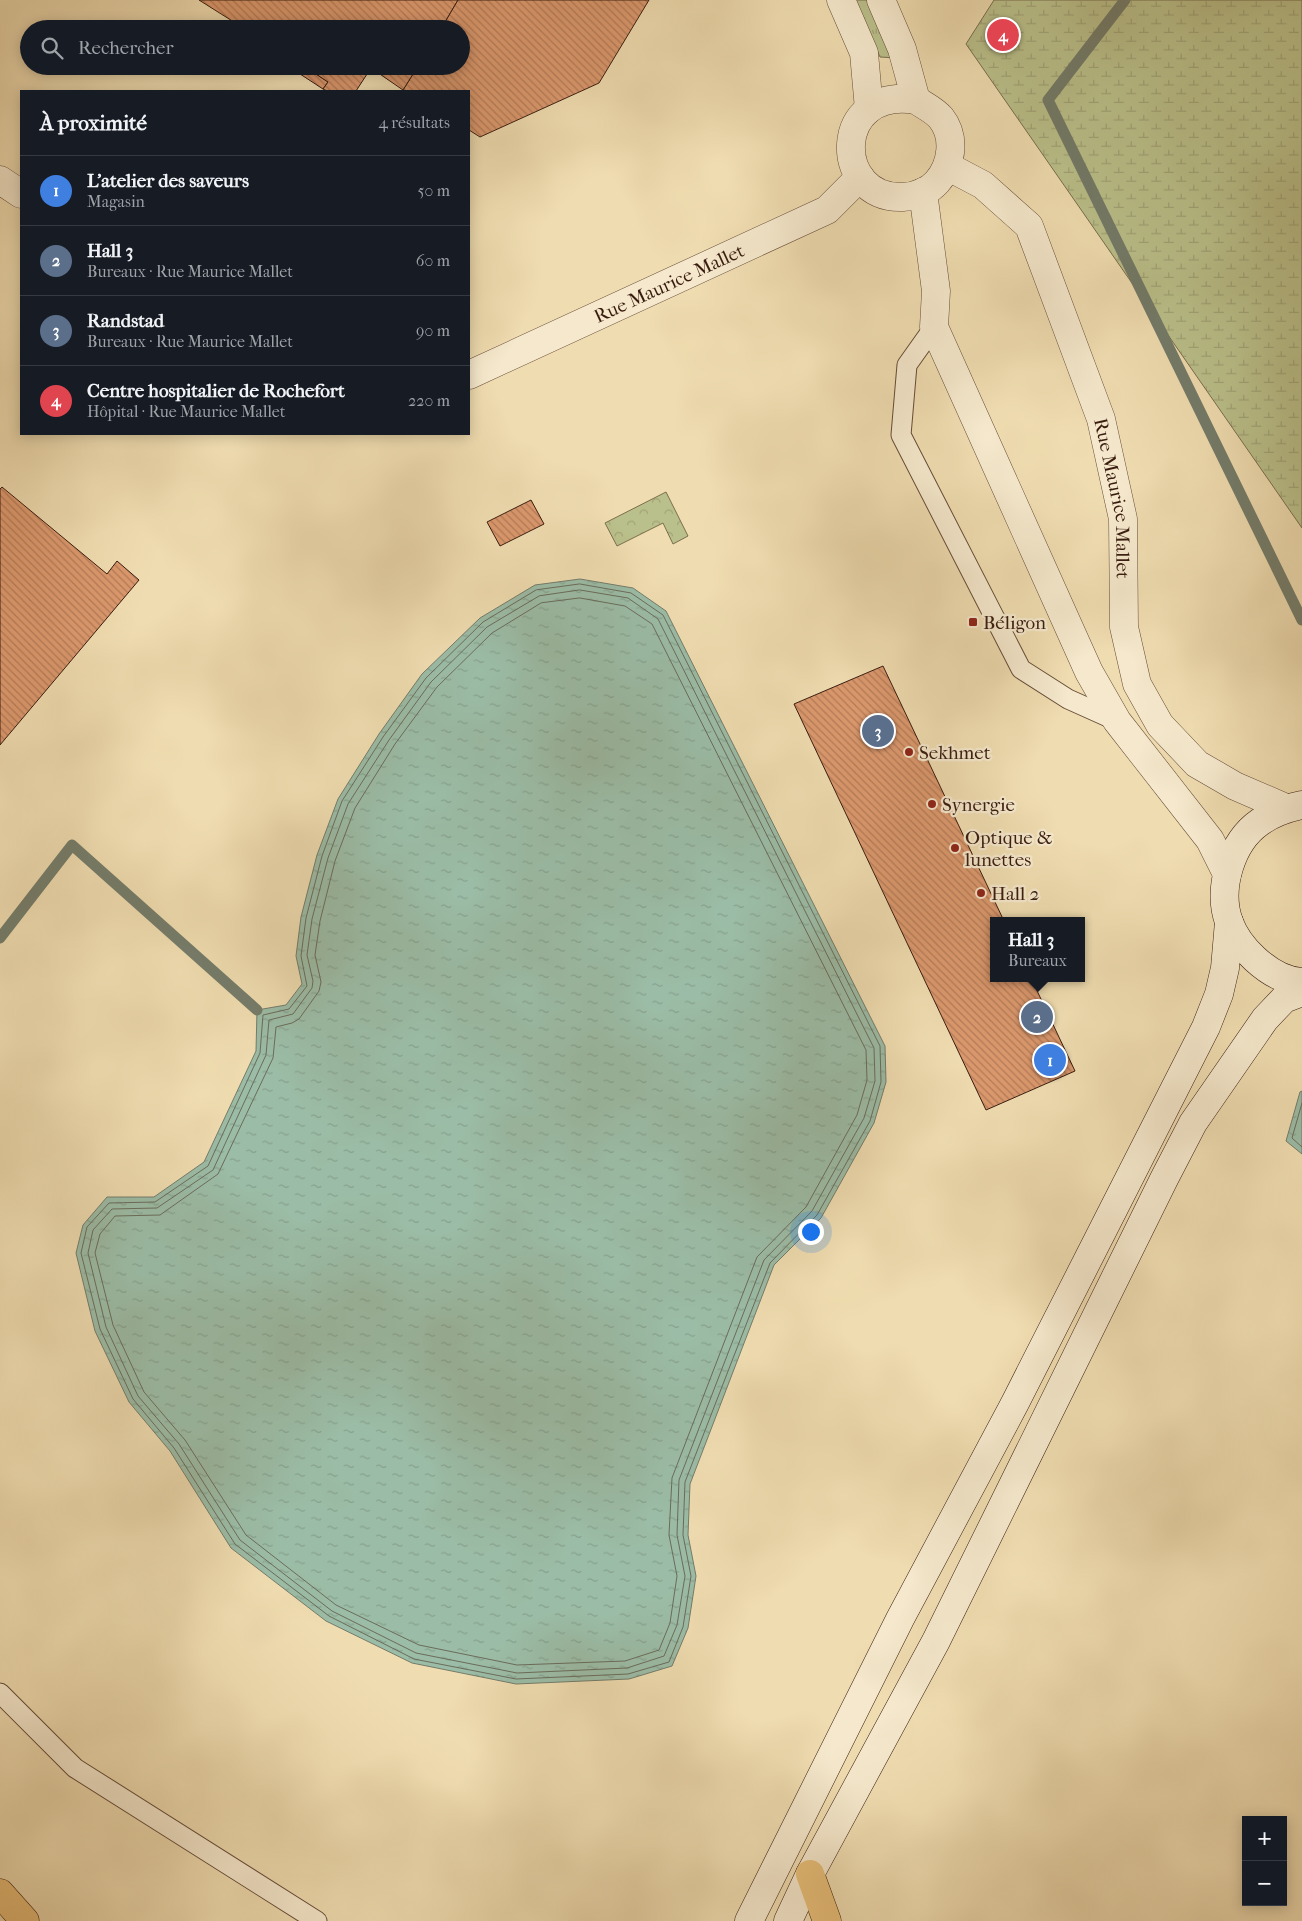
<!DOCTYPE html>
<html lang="fr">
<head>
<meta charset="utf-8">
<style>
  body { margin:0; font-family:"IM FELL French Canon",serif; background:#242831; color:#f1f3f6 }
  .controls { position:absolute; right:15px; bottom:15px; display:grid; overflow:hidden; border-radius:0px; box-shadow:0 2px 12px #0003 }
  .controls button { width:45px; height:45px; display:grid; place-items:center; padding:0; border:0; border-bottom:1px solid #363941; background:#171b24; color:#f1f3f6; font:25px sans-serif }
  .you { position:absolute; left:810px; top:1231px; width:18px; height:18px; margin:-12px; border:4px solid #fff; border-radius:50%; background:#1a73e8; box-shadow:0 0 0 8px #1a73e833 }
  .badge { display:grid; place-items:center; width:32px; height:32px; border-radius:50%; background:#c59692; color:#fff; font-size:16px; font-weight:700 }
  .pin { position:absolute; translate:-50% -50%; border:2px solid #fff; box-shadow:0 1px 5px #0006 }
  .popup { position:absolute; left:990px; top:917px; width:95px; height:65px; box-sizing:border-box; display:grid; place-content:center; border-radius:0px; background:#171b24; filter:drop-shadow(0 1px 4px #0005); font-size:16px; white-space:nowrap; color:#9ea1a6 }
  .popup b { font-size:19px; color:#f1f3f6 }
  .popup::after { content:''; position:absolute; left:50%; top:100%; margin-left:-10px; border:10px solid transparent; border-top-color:#171b24 }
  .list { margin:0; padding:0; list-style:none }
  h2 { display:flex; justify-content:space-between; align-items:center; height:65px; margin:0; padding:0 20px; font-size:21px }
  h2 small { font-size:16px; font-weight:400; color:#9ea1a6 }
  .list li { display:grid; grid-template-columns:32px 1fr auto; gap:15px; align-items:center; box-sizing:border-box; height:70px; padding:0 20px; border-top:1px solid #363941 }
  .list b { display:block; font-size:19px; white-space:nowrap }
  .list p { margin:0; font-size:16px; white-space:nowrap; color:#9ea1a6 }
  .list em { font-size:16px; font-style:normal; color:#9ea1a6 }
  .icon { flex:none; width:28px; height:28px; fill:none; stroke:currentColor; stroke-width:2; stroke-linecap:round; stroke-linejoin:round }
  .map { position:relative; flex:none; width:1302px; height:1921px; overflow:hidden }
  .search { position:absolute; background:#171b24; box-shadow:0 2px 12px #0003; left:20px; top:20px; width:450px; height:55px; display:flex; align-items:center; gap:12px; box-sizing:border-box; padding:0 18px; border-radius:28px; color:#9ea1a6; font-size:19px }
  .panel { position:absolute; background:#171b24; box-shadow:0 2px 12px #0003; left:20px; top:90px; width:450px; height:345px; border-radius:0px }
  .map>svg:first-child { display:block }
  .grass { fill:url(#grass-tufts); stroke:#7a6e4e }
  .wetland { fill:url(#wetland-marsh); stroke:#7a6e4e }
  .park { fill:url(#park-crowns); stroke:#7a6e4e }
  .water { fill:url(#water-ripples); stroke:#747c6a }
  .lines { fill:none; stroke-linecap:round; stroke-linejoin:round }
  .shore { stroke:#6a6c5b; stroke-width:1 }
  .stream { stroke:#747c6a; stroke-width:11 }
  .building { fill:url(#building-back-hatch); stroke:#391c10 }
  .service-casing { stroke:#664c38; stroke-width:21 }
  .minor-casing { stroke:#664c38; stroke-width:29 }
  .secondary-casing { stroke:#391c10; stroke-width:29 }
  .motorway-casing { stroke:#391c10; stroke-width:29 }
  .service { stroke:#f5e8cc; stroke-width:19 }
  .minor { stroke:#f5e8cc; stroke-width:28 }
  .secondary { stroke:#f5e8cc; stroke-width:28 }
  .motorway { stroke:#e8be78; stroke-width:28 }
  .poi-dot { fill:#8f2418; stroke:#f5e8cc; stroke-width:2 }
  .labels { text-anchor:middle; stroke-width:4.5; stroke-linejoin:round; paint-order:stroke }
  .street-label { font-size:19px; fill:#391c10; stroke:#f5e8cc }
  .poi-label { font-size:19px; fill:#391c10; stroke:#f5e8cc; text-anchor:start }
</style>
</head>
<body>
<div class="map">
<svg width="1302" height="1921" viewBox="0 0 1302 1921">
  <defs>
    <pattern id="grass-tufts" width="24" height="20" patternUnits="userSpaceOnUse" patternTransform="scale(1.25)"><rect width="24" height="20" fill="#bac08b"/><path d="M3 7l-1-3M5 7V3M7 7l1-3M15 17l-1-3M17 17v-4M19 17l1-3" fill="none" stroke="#a1a477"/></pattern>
    <pattern id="wetland-marsh" width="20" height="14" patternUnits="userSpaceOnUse" patternTransform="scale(1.25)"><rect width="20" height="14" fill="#bac08b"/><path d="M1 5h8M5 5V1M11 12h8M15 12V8" fill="none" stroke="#a1a477"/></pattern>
    <pattern id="park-crowns" width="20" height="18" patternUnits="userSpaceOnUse" patternTransform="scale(1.25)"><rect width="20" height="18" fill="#bac08b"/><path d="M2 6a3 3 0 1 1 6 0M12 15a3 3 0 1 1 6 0" fill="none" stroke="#a1a477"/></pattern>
    <pattern id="water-ripples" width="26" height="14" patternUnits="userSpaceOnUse" patternTransform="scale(1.25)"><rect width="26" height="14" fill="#9bbca6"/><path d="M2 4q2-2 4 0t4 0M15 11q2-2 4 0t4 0" fill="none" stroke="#86a18e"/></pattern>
    <pattern id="building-back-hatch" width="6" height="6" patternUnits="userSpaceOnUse" patternTransform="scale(1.25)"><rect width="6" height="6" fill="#db986d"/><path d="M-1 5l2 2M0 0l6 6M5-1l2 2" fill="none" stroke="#b37b58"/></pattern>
  </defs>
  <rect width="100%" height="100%" fill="#efdcb0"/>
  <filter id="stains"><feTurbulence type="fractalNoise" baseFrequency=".004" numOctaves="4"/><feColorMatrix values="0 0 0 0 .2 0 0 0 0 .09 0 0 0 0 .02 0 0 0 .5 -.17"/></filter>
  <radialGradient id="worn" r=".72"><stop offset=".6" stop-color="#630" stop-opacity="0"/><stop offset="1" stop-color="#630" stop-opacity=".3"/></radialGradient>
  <path class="grass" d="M 855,0 L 871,0 L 897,58 L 880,57 Z"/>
  <path class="wetland" d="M 994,0 L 1302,0 L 1302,528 L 966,44 Z"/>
  <path class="park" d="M 666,492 L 688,536 L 673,544 L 663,523 L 617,546 L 605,523 Z"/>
  <g class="water">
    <path d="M 580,579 L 633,588 L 666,611 L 885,1046 L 886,1082 L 874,1123 L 821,1218 L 774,1265 L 690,1484 L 688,1535 L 696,1576 L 688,1628 L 672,1666 L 629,1679 L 516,1684 L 412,1663 L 326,1621 L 231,1548 L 170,1451 L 129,1402 L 95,1331 L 76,1253 L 83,1225 L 107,1197 L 154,1197 L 204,1162 L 256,1051 L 257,1010 L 286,1005 L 302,984 L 296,956 L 301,917 L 317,855 L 338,799 L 379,734 L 422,674 L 480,618 L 535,585 Z"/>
    <path d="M 1302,1091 L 1302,1154 L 1286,1141 L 1300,1092 Z"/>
  </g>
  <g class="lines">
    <g class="shore">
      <path d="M 580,584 L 631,593 L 663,615 L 880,1046 L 881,1082 L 870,1121 L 817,1215 L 770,1263 L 685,1482 L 683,1535 L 691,1576 L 683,1627 L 669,1662 L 628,1674 L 516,1679 L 414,1659 L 329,1616 L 235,1544 L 174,1448 L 133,1399 L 100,1329 L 81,1253 L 87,1227 L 109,1203 L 155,1202 L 208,1166 L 260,1053 L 263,1015 L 289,1009 L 307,986 L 301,956 L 306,918 L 322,856 L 342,801 L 383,737 L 426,678 L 483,622 L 536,590 Z"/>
      <path d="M 580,590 L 628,598 L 658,619 L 874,1048 L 875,1081 L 864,1118 L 812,1211 L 764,1260 L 679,1480 L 677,1535 L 685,1576 L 677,1625 L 664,1656 L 627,1668 L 517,1673 L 416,1653 L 332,1611 L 240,1540 L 179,1444 L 138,1396 L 106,1327 L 88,1253 L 93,1230 L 112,1209 L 157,1208 L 213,1170 L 266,1055 L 269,1020 L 293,1014 L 312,988 L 313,981 L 307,955 L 312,919 L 328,858 L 348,804 L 389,740 L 431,682 L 487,627 L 539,596 Z"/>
      <path d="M 580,598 L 625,606 L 652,624 L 866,1050 L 867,1080 L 857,1115 L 806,1207 L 757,1257 L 672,1478 L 669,1535 L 677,1576 L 670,1623 L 659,1650 L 625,1661 L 517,1665 L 419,1645 L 336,1605 L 246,1535 L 185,1440 L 144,1392 L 113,1325 L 95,1253 L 100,1234 L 115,1216 L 160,1215 L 218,1174 L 273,1058 L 276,1027 L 292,1023 L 299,1019 L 319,991 L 321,982 L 315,955 L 320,921 L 335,861 L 355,808 L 395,744 L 437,687 L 492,633 L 541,603 Z"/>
      <path d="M 1302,1103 L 1292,1138 L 1302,1147"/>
    </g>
    <g class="stream">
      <path d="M 1125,0 L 1048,100 L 1302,620"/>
      <path d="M 0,938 L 72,845 L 257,1010"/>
    </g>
  </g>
  <g class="building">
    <path d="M 199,0 L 458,0 L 441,29 L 245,29 Z"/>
    <path d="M 458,0 L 649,0 L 599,83 L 480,137 L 469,130 L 469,91 L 406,91 L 403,90 L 418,66 L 461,66 L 461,29 L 441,29 Z"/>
    <path d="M 301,66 L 304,66 L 328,82 L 323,89 L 297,72 Z"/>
    <path d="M 304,66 L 418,66 L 403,90 L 371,68 L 356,91 L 327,91 L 323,89 L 328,82 Z"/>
    <path d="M 2,487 L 107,574 L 117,561 L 139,580 L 0,745 L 0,489 Z"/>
    <path d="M 531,500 L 544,524 L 500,546 L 487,522 Z"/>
    <path d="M 883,666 L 1004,921 L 993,921 L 993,978 L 1031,978 L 1075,1071 L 986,1110 L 794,704 Z"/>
  </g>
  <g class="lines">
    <g class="service-casing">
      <g id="service">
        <path d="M 934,327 L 907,365 L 901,435 L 1021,669 L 1068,699 L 1117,721"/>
        <path d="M 0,1693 L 75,1768 L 317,1921"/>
      </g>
    </g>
    <g class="minor-casing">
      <g id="minor">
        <path d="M 841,0 L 864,53 L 869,109"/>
        <path d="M 881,0 L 902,49 L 916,100 C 925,106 934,110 941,118 C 956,137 952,165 937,182 C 929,191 916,196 903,197 C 832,200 831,86 916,100"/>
        <path id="s1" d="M 947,166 L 983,185 L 1029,226 L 1101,419 L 1123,519 L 1124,627 L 1137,684 L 1160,725 L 1197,764 L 1235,786 L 1286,808"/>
        <path d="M 0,180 L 21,194"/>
        <path d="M 923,192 L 936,291 L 934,327 L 1089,672 L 1117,721 L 1210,840 L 1227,874"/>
        <path id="s2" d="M 469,375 L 827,210 L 860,177"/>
      </g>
    </g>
    <g class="secondary-casing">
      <g id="secondary">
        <path d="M 1302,805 C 1287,808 1273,813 1260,822 C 1231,842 1217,889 1229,922 C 1234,936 1244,949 1255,959 C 1268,971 1284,981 1302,982"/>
        <path d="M 749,1921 L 900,1619 L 1015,1403 L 1206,1027 L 1219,994 L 1225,968 L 1229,922"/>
        <path d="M 788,1921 L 810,1874 L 936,1641 L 1164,1179 L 1193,1123 L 1265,1019 L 1284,999 L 1302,992"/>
      </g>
    </g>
    <g class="motorway-casing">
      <g id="motorway">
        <path d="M 810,1874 L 827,1921"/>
        <path d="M 0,1893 L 25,1921"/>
      </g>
    </g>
    <use href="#service" class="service"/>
    <use href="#minor" class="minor"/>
    <use href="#secondary" class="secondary"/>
    <use href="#motorway" class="motorway"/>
  </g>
  <g class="poi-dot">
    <rect x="968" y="617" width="10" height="10" rx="2.5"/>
    <circle cx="909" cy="752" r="5"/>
    <circle cx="932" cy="804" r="5"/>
    <circle cx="955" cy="848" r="5"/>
    <circle cx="981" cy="893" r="5"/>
  </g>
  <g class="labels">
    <g class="street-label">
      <text dy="7" stroke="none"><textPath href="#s2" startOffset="220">Rue Maurice Mallet</textPath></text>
      <text dy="7" stroke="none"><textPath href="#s1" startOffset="389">Rue Maurice Mallet</textPath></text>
    </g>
    <g class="poi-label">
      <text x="983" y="629">Béligon</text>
      <text x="919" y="759">Sekhmet</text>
      <text x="942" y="811">Synergie</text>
      <text x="965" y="844">Optique &amp;<tspan x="965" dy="22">lunettes</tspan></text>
      <text x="991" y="900">Hall 2</text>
    </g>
  </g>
  <rect width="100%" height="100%" filter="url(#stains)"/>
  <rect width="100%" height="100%" fill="url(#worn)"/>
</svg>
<div class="controls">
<button>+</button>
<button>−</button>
</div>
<div class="you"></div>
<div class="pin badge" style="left:1050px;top:1060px;background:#3f7fe0">1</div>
<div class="pin badge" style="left:1037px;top:1017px;background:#5c6f8a">2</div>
<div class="popup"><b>Hall 3</b>Bureaux</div>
<div class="pin badge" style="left:878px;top:731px;background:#5c6f8a">3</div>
<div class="pin badge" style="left:1003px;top:35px;background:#e0444e">4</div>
<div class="search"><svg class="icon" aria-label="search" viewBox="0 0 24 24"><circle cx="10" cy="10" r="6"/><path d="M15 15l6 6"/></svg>Rechercher</div>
<section class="panel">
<h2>À proximité<small>4 résultats</small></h2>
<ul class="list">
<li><span class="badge" style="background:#3f7fe0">1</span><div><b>L'atelier des saveurs</b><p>Magasin</p></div><em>50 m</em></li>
<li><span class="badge" style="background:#5c6f8a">2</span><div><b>Hall 3</b><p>Bureaux · Rue Maurice Mallet</p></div><em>60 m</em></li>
<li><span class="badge" style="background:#5c6f8a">3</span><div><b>Randstad</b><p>Bureaux · Rue Maurice Mallet</p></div><em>90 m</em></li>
<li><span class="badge" style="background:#e0444e">4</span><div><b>Centre hospitalier de Rochefort</b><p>Hôpital · Rue Maurice Mallet</p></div><em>220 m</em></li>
</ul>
</section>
</div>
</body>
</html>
